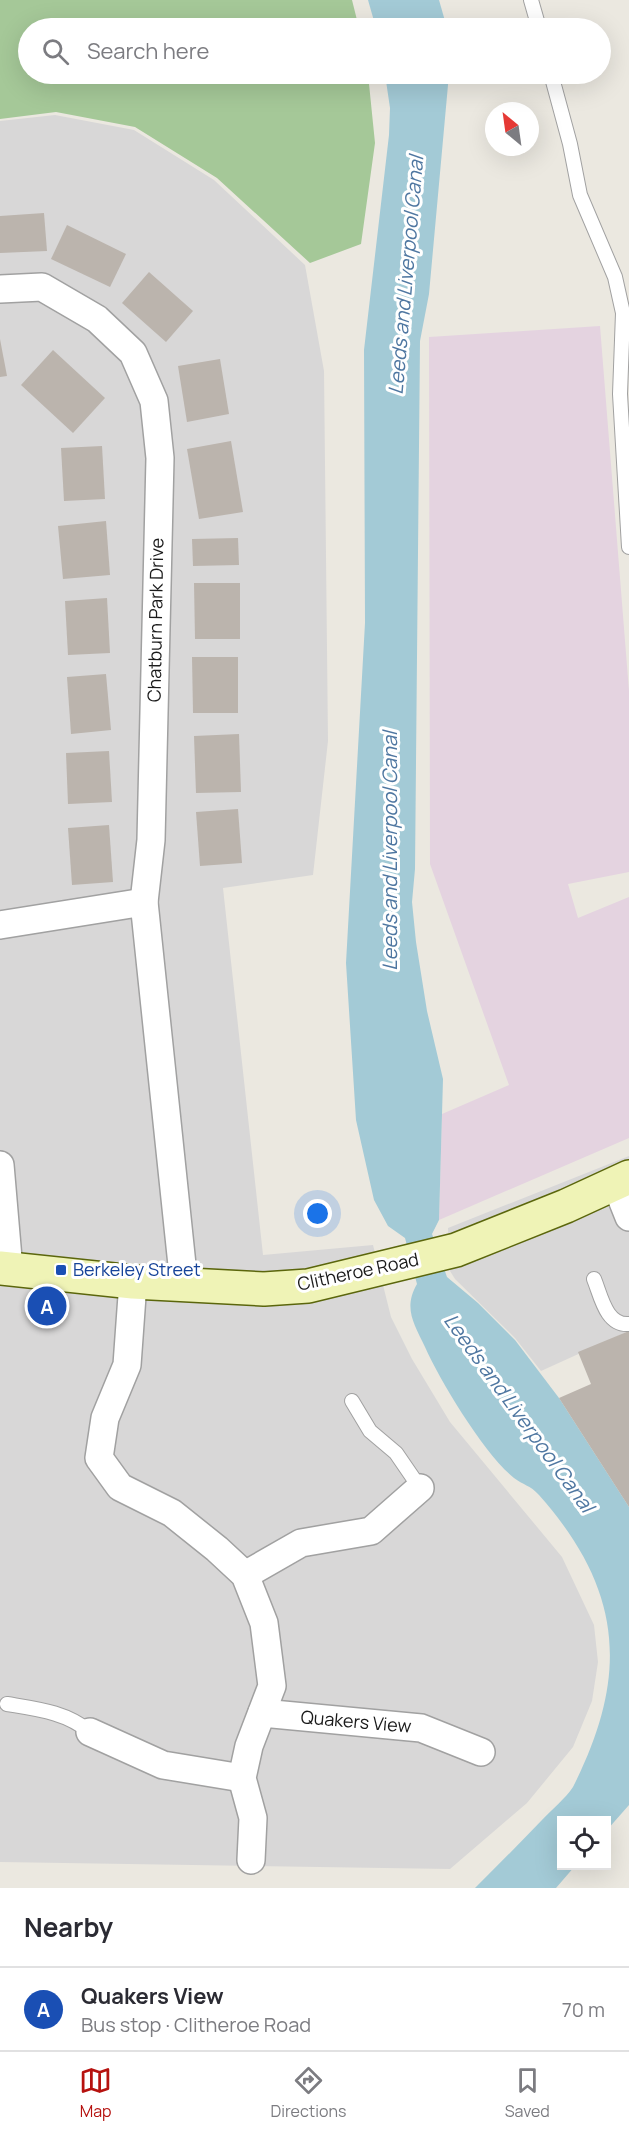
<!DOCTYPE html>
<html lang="en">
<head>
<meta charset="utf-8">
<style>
  body { margin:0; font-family:Manrope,sans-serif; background:#f7f7f7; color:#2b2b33 }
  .controls { position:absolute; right:18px; bottom:18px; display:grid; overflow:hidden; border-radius:0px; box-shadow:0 6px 24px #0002 }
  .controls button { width:54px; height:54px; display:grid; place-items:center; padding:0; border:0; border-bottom:2px solid #e1e1e2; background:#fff; color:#2b2b33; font:30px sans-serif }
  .compass { position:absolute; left:485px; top:102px; width:54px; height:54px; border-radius:50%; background:#fff; box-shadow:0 6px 24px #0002; rotate:331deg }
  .you { position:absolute; left:318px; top:1214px; width:21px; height:21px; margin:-15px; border:4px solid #fff; border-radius:50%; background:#1a73e8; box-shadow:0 0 0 9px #1a73e833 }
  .badge { display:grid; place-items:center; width:39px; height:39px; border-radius:50%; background:#b6120f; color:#fff; font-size:20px; font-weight:700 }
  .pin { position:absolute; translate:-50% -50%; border:3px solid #fff; box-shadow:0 2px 6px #0006 }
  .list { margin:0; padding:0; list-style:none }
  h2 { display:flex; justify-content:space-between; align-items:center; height:78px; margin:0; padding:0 24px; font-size:26px }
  h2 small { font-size:20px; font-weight:400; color:#7c7c81 }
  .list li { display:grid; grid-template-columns:39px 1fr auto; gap:18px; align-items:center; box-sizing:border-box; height:84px; padding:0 24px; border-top:2px solid #e1e1e2 }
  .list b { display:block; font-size:22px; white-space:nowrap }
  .list p { margin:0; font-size:20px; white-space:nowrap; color:#7c7c81 }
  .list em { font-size:20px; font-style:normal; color:#7c7c81 }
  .icon { flex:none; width:33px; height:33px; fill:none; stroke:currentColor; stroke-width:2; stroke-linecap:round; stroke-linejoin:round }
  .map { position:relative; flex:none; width:629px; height:1888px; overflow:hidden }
  .search { position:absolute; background:#fff; box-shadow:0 6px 24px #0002; left:18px; right:18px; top:18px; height:66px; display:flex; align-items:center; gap:15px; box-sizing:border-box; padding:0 21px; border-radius:33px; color:#7c7c81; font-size:22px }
  .sheet { height:162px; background:#fff }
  nav { display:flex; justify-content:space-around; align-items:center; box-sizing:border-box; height:84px; border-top:2px solid #e1e1e2; background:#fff; font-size:16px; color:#7c7c81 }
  nav a { display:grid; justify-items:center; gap:3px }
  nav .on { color:#b6120f }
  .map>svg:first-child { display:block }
  .residential { fill:#d8d7d7 }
  .industrial { fill:#e4d3e0 }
  .forest { fill:#a5c898 }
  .water { fill:#a3cad6 }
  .building { fill:#bbb4ad }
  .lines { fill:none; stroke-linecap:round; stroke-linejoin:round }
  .service-casing { stroke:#a1a1a1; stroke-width:16 }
  .minor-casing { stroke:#a1a1a1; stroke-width:30 }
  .secondary-casing { stroke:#5b660c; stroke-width:36 }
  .service { stroke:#fff; stroke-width:14 }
  .minor { stroke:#fff; stroke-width:27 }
  .secondary { stroke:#eff3b6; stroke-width:33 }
  .transit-dot { fill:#1a4fb4; stroke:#fff; stroke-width:2 }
  .labels { text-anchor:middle; stroke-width:6; stroke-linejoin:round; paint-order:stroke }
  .street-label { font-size:18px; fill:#1a1a1a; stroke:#fff }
  .transit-label { font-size:18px; fill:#164399; stroke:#fff; text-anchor:start }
  .water-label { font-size:20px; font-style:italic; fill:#4f77a1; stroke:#fff }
</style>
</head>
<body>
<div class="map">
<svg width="629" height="1888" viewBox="0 0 629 1888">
  <rect width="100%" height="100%" fill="#ebe8e0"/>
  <g class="residential">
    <path d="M 55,115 L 134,130 L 214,180 L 305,265 L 324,371 L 328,741 L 313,875 L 223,888 L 263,1255 L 373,1245 L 391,1317 L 412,1359 L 450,1422 L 562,1557 L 594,1625 L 598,1662 L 592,1701 L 573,1747 L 527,1803 L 450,1869 L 0,1862 L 0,121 Z"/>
    <path d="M 629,1156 L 629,1331 L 541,1371 L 515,1338 L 455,1279 L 450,1271 L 448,1228 Z"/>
  </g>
  <path class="industrial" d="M 600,326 L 629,691 L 629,872 L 568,884 L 578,918 L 629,897 L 629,1138 L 439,1220 L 442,1114 L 509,1085 L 430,864 L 429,337 Z"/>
  <path class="forest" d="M 0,0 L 352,0 L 359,28 L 28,28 L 28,74 L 368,74 L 375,143 L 361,244 L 310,263 L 217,178 L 135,127 L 56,112 L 0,119 Z"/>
  <g class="water">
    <path d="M 368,0 L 439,0 L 447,28 L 376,28 Z"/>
    <path d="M 385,74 L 449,74 L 429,294 L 420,341 L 415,869 L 412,902 L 416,942 L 427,1011 L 443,1079 L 439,1220 L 432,1234 L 447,1277 L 478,1303 L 515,1340 L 559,1398 L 629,1507 L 629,1805 L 607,1830 L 606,1820 L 562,1820 L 562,1866 L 575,1866 L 556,1888 L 475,1888 C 498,1865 520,1843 542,1820 C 552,1809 565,1799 573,1787 C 629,1676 624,1591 539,1495 C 530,1485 523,1485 514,1478 C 485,1455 440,1381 425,1347 C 414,1324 403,1308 417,1284 L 405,1238 L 388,1226 L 374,1200 L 356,1120 L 346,963 L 365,623 L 364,350 L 389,135 L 390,108 Z"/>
  </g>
  <g class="building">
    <path d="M 44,213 L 47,251 L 0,253 L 0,216 Z"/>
    <path d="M 67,225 L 126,254 L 110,287 L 51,259 Z"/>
    <path d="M 149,272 L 193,311 L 166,342 L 122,303 Z"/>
    <path d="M 0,339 L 7,376 L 0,377 Z"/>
    <path d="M 53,350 L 105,398 L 73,433 L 21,385 Z"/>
    <path d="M 220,359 L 229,414 L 187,422 L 178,366 Z"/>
    <path d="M 231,441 L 243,512 L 199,519 L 187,449 Z"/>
    <path d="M 102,446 L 105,499 L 64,501 L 61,448 Z"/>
    <path d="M 106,521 L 110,575 L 63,579 L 58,526 Z"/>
    <path d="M 238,538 L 239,565 L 193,566 L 192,539 Z"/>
    <path d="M 194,583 L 240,583 L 240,639 L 195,639 Z"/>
    <path d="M 107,598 L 110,653 L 68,655 L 65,601 Z"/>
    <path d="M 192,657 L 238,657 L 238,713 L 193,713 Z"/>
    <path d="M 106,674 L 111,730 L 71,734 L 67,677 Z"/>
    <path d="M 239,734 L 241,792 L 196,793 L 194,736 Z"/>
    <path d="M 109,751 L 112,802 L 68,804 L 66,753 Z"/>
    <path d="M 238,809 L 242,863 L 200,866 L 196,812 Z"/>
    <path d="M 109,825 L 113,882 L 72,885 L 68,828 Z"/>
    <path d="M 629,1331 L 629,1507 L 559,1398 L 591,1384 L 578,1352 Z"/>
  </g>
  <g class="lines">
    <g class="service-casing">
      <g id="service">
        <path d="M 531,0 L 539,28"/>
        <path d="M 551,74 L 570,144 L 580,195 L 615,277 L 623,313 L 620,394 L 629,547"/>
        <path d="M 594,1279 C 601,1296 606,1326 629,1324"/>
        <path d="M 352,1401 L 370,1431 L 396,1453 L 420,1488"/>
        <path d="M 7,1704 C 37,1709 66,1712 90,1732"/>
      </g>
    </g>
    <g class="minor-casing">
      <g id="minor">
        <path d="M 0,289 L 42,287 L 97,319 L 133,353 L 154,401 L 160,458 L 151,840 L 144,902 L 184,1284"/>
        <path d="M 0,925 L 144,902"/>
        <path d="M 0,1165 L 9,1270"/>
        <path d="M 615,1182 L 629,1217"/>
        <path d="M 133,1282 L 127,1365 L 105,1418 L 99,1458 L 120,1487 L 172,1513 L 217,1549 L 245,1575 L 264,1623 L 272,1686 L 249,1746 L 242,1778 L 253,1818 L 251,1860"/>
        <path d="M 245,1575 L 301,1543 L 371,1531 L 420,1488"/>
        <path d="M 262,1713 L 421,1728 L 481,1752"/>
        <path d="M 90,1732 L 163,1765 L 242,1778"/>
      </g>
    </g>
    <g class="secondary-casing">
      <path id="secondary" d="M 0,1268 L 133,1282 L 264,1289 L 308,1286 L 456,1250 L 566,1206 L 629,1177"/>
    </g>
    <use href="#service" class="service"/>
    <use href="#minor" class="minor"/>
    <use href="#secondary" class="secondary"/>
  </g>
  <rect class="transit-dot" x="55" y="1264" width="12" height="12" rx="3"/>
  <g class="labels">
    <g class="street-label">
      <text transform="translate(156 620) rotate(-89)" y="6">Chatburn Park Drive</text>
      <text transform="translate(358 1272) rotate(-12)" y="6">Clitheroe Road</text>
      <text transform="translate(356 1722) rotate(5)" y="6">Quakers View</text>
    </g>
    <g class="transit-label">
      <text x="73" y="1276">Berkeley Street</text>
    </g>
    <g class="water-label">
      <text transform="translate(406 275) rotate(-85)" y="7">Leeds and Liverpool Canal</text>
      <text transform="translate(390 851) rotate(-90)" y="7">Leeds and Liverpool Canal</text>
      <text transform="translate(519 1413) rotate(54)" y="7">Leeds and Liverpool Canal</text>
    </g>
  </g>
</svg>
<div class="controls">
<button><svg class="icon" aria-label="locate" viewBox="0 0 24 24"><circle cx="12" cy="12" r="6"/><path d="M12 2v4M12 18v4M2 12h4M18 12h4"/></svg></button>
</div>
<svg class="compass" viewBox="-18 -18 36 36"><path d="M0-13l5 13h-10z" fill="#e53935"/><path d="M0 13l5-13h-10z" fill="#7c7c81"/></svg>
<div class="you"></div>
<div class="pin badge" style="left:47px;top:1306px;background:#1a4fb4">A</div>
<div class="search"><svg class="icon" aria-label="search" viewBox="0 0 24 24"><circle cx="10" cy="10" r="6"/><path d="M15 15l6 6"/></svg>Search here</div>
</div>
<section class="sheet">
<h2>Nearby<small></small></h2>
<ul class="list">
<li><span class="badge" style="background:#1a4fb4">A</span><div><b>Quakers View</b><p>Bus stop · Clitheroe Road</p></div><em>70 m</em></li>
</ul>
</section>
<nav>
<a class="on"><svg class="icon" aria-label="map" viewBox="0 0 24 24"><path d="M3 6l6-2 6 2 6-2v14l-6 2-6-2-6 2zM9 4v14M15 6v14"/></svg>Map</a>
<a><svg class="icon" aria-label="directions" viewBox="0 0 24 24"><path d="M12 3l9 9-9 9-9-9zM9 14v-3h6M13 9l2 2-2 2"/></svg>Directions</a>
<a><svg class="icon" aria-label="saved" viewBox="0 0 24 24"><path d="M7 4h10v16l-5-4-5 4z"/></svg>Saved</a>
</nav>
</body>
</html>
